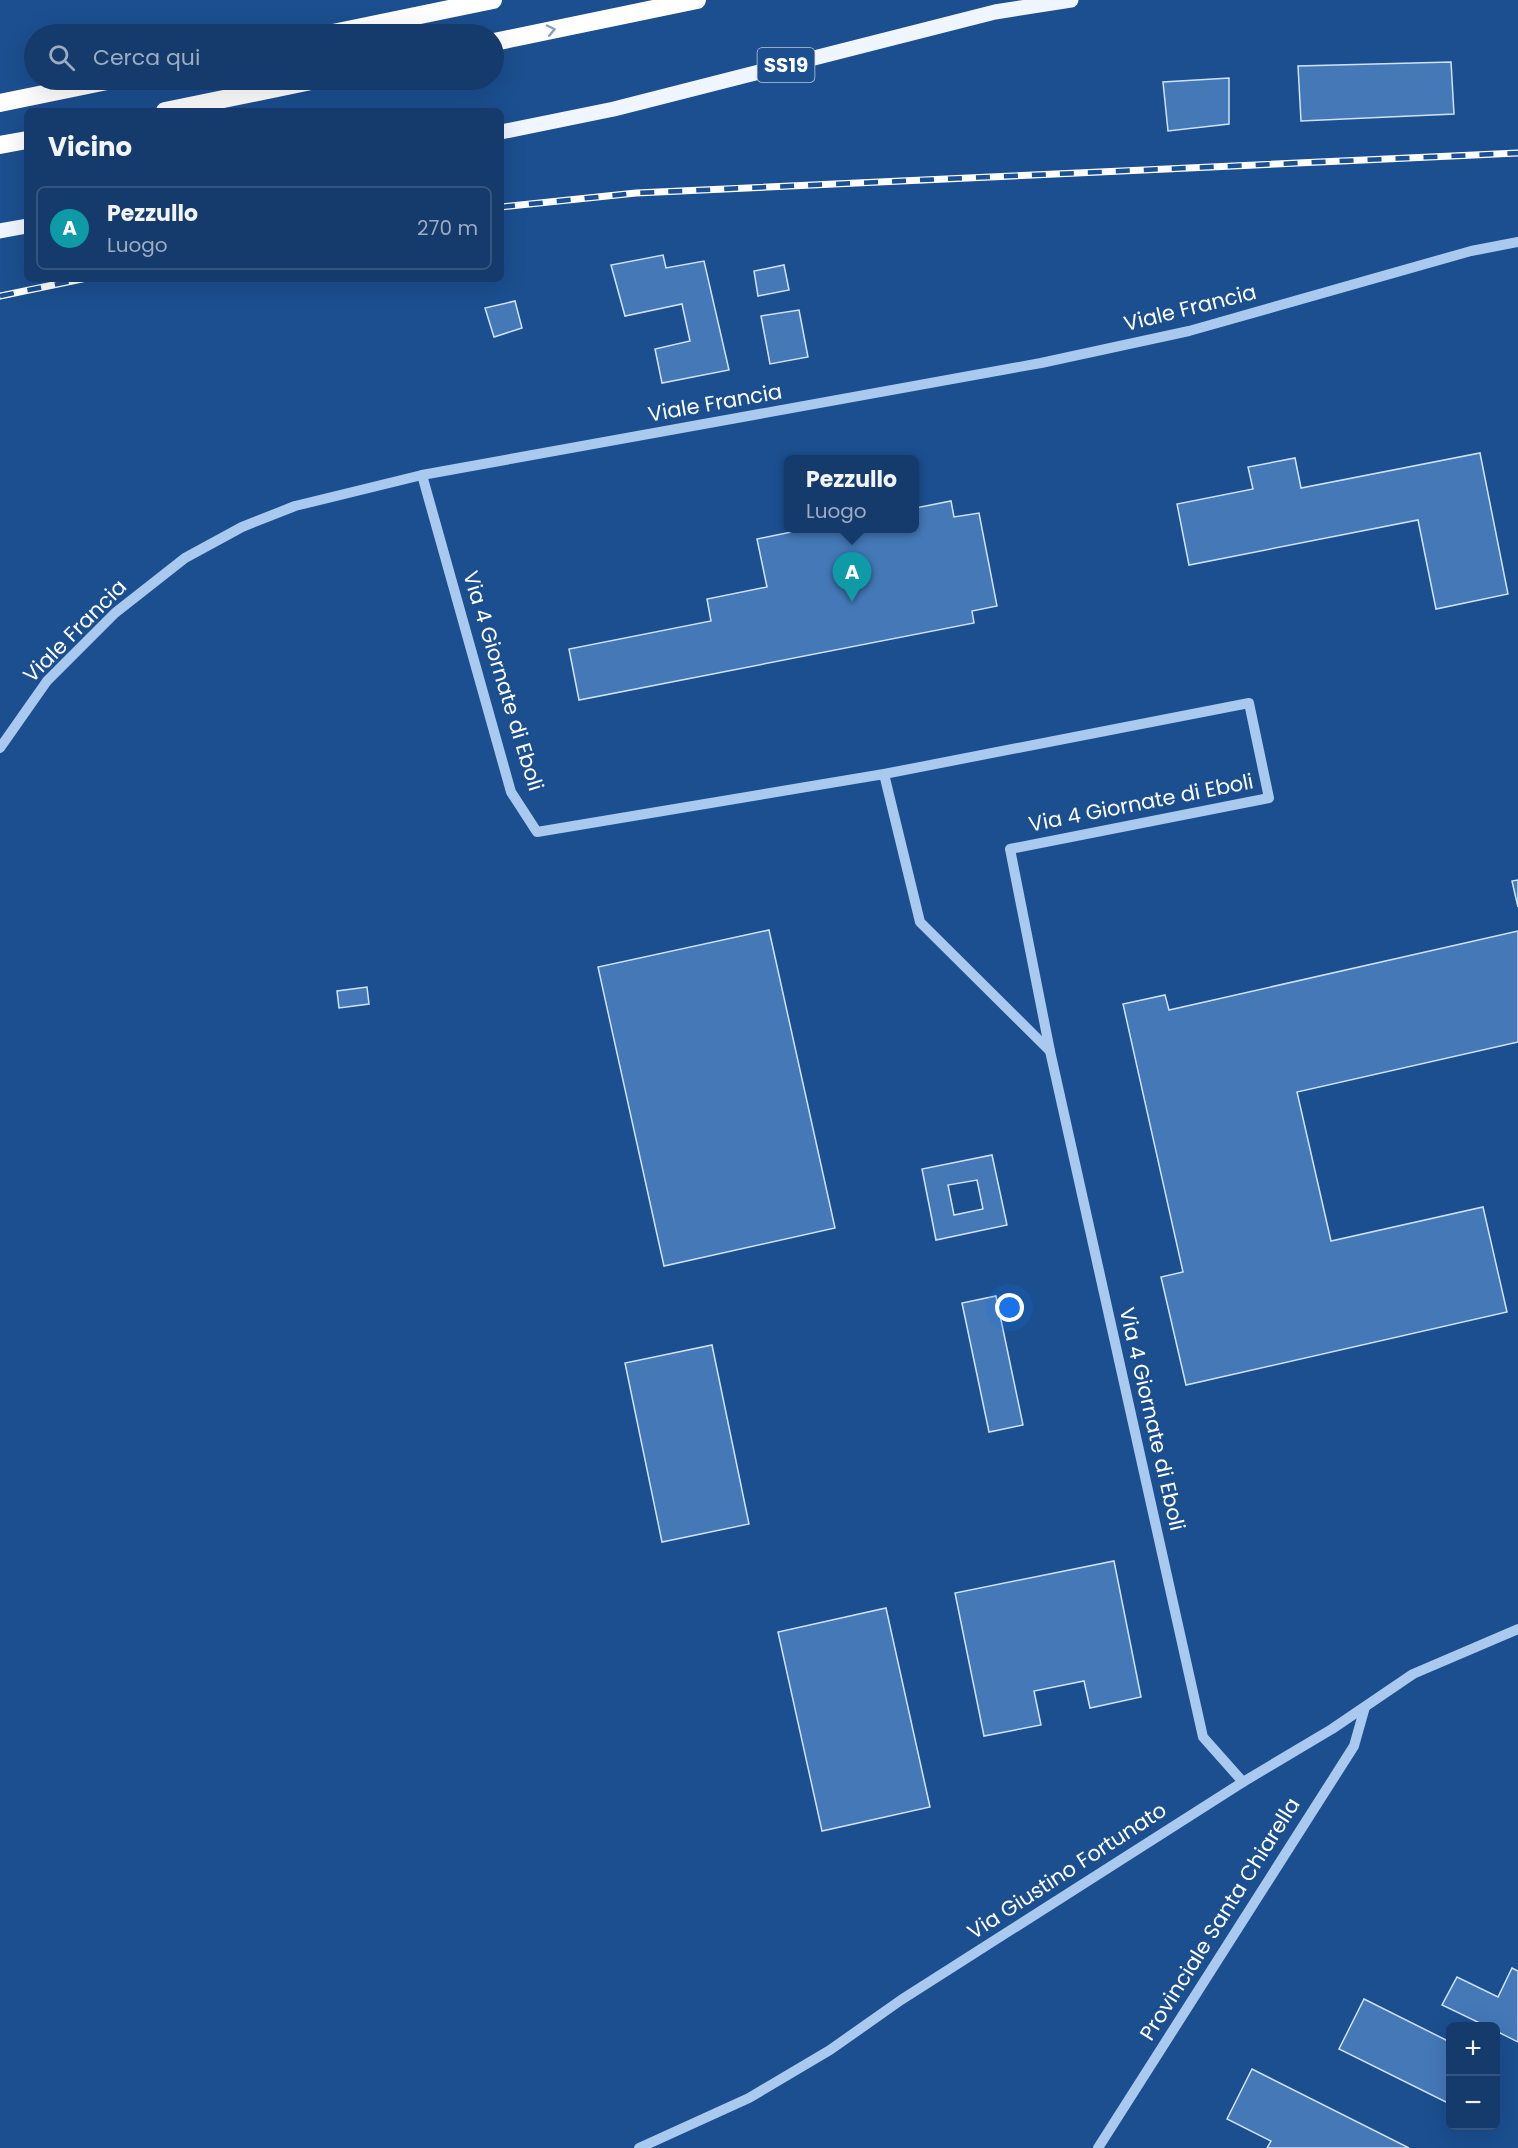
<!DOCTYPE html>
<html lang="it">
<head>
<meta charset="utf-8">
<style>
  body { margin:0; font-family:Poppins,sans-serif; background:#1d4271; color:#f1f3f6 }
  .controls { position:absolute; right:18px; bottom:18px; display:grid; overflow:hidden; border-radius:9px; box-shadow:0 6px 24px #0002 }
  .controls button { width:54px; height:54px; display:grid; place-items:center; padding:0; border:0; border-bottom:2px solid #33557e; background:#143b6b; color:#f1f3f6; font:30px sans-serif }
  .you { position:absolute; left:1010px; top:1308px; width:21px; height:21px; margin:-15px; border:4px solid #fff; border-radius:50%; background:#1a73e8; box-shadow:0 0 0 9px #1a73e833 }
  .badge { display:grid; place-items:center; width:39px; height:39px; border-radius:50%; background:#8c9099; color:#fff; font-size:20px; font-weight:700 }
  .pin { position:absolute; translate:-50% -50px; filter:drop-shadow(0 2px 3px #0008) }
  .pin::after { content:''; position:absolute; top:32px; width:21px; height:18px; background:inherit; clip-path:polygon(0 0,100% 0,50% 100%) }
  .popup { position:absolute; left:784px; top:455px; width:135px; height:78px; box-sizing:border-box; display:grid; place-content:center; border-radius:9px; background:#143b6b; filter:drop-shadow(0 2px 4px #0005); font-size:20px; white-space:nowrap; color:#9dadc1 }
  .popup b { font-size:22px; color:#f1f3f6 }
  .popup::after { content:''; position:absolute; left:50%; top:100%; margin-left:-12px; border:12px solid transparent; border-top-color:#143b6b }
  .list { margin:0; padding:0; list-style:none }
  h2 { display:flex; justify-content:space-between; align-items:center; height:78px; margin:0; padding:0 24px; font-size:26px }
  h2 small { font-size:20px; font-weight:400; color:#9dadc1 }
  .list li { display:grid; grid-template-columns:39px 1fr auto; gap:18px; align-items:center; box-sizing:border-box; height:84px; margin:0 12px 12px; padding:0 12px; border:2px solid #33557e; border-radius:9px }
  .list b { display:block; font-size:22px; white-space:nowrap }
  .list p { margin:0; font-size:20px; white-space:nowrap; color:#9dadc1 }
  .list em { font-size:20px; font-style:normal; color:#9dadc1 }
  .icon { flex:none; width:33px; height:33px; fill:none; stroke:currentColor; stroke-width:2; stroke-linecap:round; stroke-linejoin:round }
  .map { position:relative; flex:none; width:1518px; height:2148px; overflow:hidden }
  .search { position:absolute; background:#143b6b; box-shadow:0 6px 24px #0002; left:24px; top:24px; width:480px; height:66px; display:flex; align-items:center; gap:15px; box-sizing:border-box; padding:0 21px; border-radius:33px; color:#9dadc1; font-size:22px }
  .panel { position:absolute; background:#143b6b; box-shadow:0 6px 24px #0002; left:24px; top:108px; width:480px; height:174px; border-radius:9px }
  .map>svg:first-child { display:block }
  .building { fill:#4478b7; stroke:#cfe3fa; stroke-width:1.5; fill-rule:evenodd }
  .lines { fill:none; stroke-linecap:round; stroke-linejoin:round }
  .minor { stroke:#a9c9ee; stroke-width:10 }
  .major { stroke:#f0f6ff; stroke-width:15 }
  .highway { stroke:#fff; stroke-width:18 }
  .rail-casing { stroke:#fff; stroke-width:7 }
  .rail { stroke:#1b4f8f; stroke-width:4.5; stroke-dasharray:14; stroke-linecap:butt }
  .oneway { stroke:#829ec1 }
  .labels { text-anchor:middle; stroke-width:4.5; stroke-linejoin:round; paint-order:stroke }
  .shield { fill:#1b4f8f; stroke:#bbcadd; stroke-width:1.5 }
  .shield-label { font-size:20px; font-weight:bold; fill:#fff }
  .street-label { font-size:21px; fill:#fff; stroke:#1b4f8f }
</style>
</head>
<body>
<div class="map">
<svg width="1518" height="2148" viewBox="0 0 1518 2148">
  <rect width="100%" height="100%" fill="#1b4f8f"/>
  <g class="building">
    <path d="M 1451,62 L 1454,114 L 1301,121 L 1298,66 Z"/>
    <path d="M 1229,78 L 1229,124 L 1168,131 L 1163,82 Z"/>
    <path d="M 663,255 L 666,268 L 704,261 L 729,370 L 662,383 L 655,349 L 690,341 L 682,304 L 625,316 L 611,265 Z"/>
    <path d="M 784,265 L 789,290 L 758,296 L 754,271 Z"/>
    <path d="M 515,301 L 522,328 L 494,337 L 485,308 Z"/>
    <path d="M 799,310 L 808,357 L 770,364 L 761,316 Z"/>
    <path d="M 1480,453 L 1508,594 L 1436,609 L 1418,520 L 1189,565 L 1177,504 L 1253,489 L 1248,467 L 1295,458 L 1301,488 Z"/>
    <path d="M 951,501 L 954,517 L 979,513 L 997,606 L 972,611 L 974,623 L 579,700 L 569,649 L 711,621 L 707,599 L 767,587 L 757,539 L 811,528 L 915,528 L 915,508 Z"/>
    <path d="M 1518,880 L 1518,907 L 1512,881 Z"/>
    <path d="M 769,930 L 835,1228 L 664,1266 L 598,967 Z"/>
    <path d="M 1518,931 L 1518,1042 L 1297,1092 L 1331,1241 L 1483,1207 L 1507,1312 L 1186,1385 L 1161,1277 L 1183,1272 L 1123,1004 L 1165,995 L 1169,1010 Z"/>
    <path d="M 367,987 L 369,1004 L 339,1008 L 337,991 Z"/>
    <path d="M 992,1155 L 1007,1225 L 936,1240 L 922,1169 ZM 977,1180 L 983,1209 L 954,1215 L 948,1185 Z"/>
    <path d="M 996,1296 L 1023,1425 L 989,1432 L 962,1303 Z"/>
    <path d="M 712,1345 L 749,1524 L 662,1542 L 625,1363 Z"/>
    <path d="M 1114,1561 L 1141,1697 L 1090,1708 L 1084,1681 L 1034,1691 L 1041,1725 L 984,1736 L 955,1593 Z"/>
    <path d="M 886,1608 L 930,1807 L 822,1831 L 778,1632 Z"/>
    <path d="M 1512,1968 L 1518,1971 L 1518,2042 L 1496,2031 L 1496,2026 L 1486,2026 L 1442,2005 L 1457,1977 L 1498,1997 Z"/>
    <path d="M 1364,1999 L 1450,2042 L 1450,2104 L 1339,2049 Z"/>
    <path d="M 1252,2069 L 1409,2148 L 1267,2148 L 1271,2141 L 1227,2119 Z"/>
  </g>
  <g class="lines">
    <g class="minor">
      <path d="M 422,475 L 511,792 L 537,832 L 884,774 L 920,922 L 1050,1051 L 1203,1737 L 1243,1782"/>
      <path d="M 0,748 L 47,681 L 115,613 L 185,558 L 242,527 L 295,506 L 422,475 L 1041,363 L 1189,331 L 1471,251 L 1518,242"/>
      <path d="M 884,774 L 1249,703 L 1269,798 L 1010,849 L 1050,1051"/>
      <path d="M 639,2148 L 749,2098 L 830,2050 L 901,2000 L 1243,1782 L 1332,1729 L 1413,1674 L 1518,1629"/>
      <path d="M 1098,2148 L 1354,1746 L 1365,1707"/>
    </g>
    <g class="major">
      <path d="M 501,132 L 614,109 L 995,12 L 1071,0"/>
      <path d="M 0,231 L 27,226"/>
    </g>
    <g class="highway">
      <path d="M 328,34 L 493,0"/>
      <path d="M 494,42 L 697,0"/>
      <path d="M 0,103 L 112,80"/>
      <path d="M 165,111 L 316,80"/>
      <path d="M 0,145 L 27,140"/>
    </g>
    <g class="rail-casing">
      <g id="rail">
        <path d="M 501,207 L 636,193 L 1518,153"/>
        <path d="M 0,296 L 82,279"/>
      </g>
    </g>
    <use href="#rail" class="rail"/>
  </g>
  <defs><path id="oneway-chevron" d="M-2-3.5L2.5 0L-2 3.5" fill="none" stroke-width="1.6" stroke-linecap="round" stroke-linejoin="round" transform="scale(1.5)"/></defs>
  <use class="oneway" href="#oneway-chevron" transform="translate(551 30) rotate(-12)"/>
  <g class="labels">
    <rect class="shield" x="757.5" y="48" width="57" height="34" rx="4.5"/>
    <g class="shield-label">
      <text x="786" y="72">SS19</text>
    </g>
    <g class="street-label">
      <text transform="translate(1190 308) rotate(-14)" y="7">Viale Francia</text>
      <text transform="translate(715 403) rotate(-10)" y="7">Viale Francia</text>
      <text transform="translate(75 631) rotate(-45)" y="7">Viale Francia</text>
      <text transform="translate(503 681) rotate(73)" y="7">Via 4 Giornate di Eboli</text>
      <text transform="translate(1141 803) rotate(-11)" y="7">Via 4 Giornate di Eboli</text>
      <text transform="translate(1152 1419) rotate(77)" y="7">Via 4 Giornate di Eboli</text>
      <text transform="translate(1067 1871) rotate(-33)" y="7">Via Giustino Fortunato</text>
      <text transform="translate(1220 1919) rotate(-58)" y="7">Provinciale Santa Chiarella</text>
    </g>
  </g>
</svg>
<div class="controls">
<button>+</button>
<button>−</button>
</div>
<div class="you"></div>
<div class="pin badge" style="left:852px;top:602px;background:#0f9aa8">A</div>
<div class="popup"><b>Pezzullo</b>Luogo</div>
<div class="search"><svg class="icon" aria-label="search" viewBox="0 0 24 24"><circle cx="10" cy="10" r="6"/><path d="M15 15l6 6"/></svg>Cerca qui</div>
<section class="panel">
<h2>Vicino<small></small></h2>
<ul class="list">
<li><span class="badge" style="background:#0f9aa8">A</span><div><b>Pezzullo</b><p>Luogo</p></div><em>270 m</em></li>
</ul>
</section>
</div>
</body>
</html>
